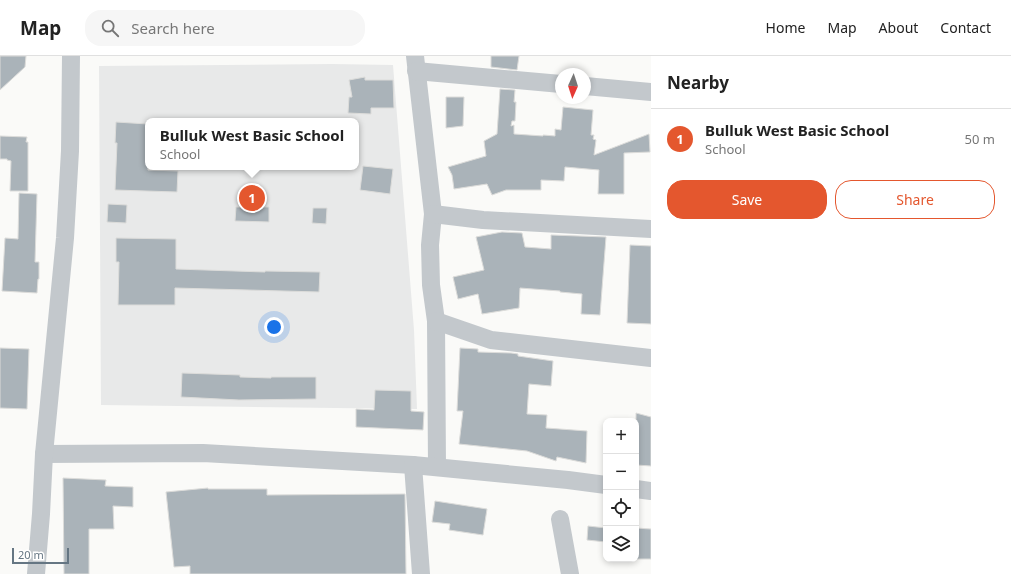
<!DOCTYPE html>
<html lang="en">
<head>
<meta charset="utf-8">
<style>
  body { margin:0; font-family:"Noto Sans",sans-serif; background:#f6f6f6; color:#222 }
  .controls { position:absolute; right:12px; bottom:12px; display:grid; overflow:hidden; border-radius:8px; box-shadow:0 2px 6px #0003 }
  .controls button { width:36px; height:36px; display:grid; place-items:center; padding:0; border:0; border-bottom:1px solid #e0e0e0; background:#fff; color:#222; font:20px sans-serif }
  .compass { position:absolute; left:555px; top:12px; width:36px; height:36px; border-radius:50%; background:#fff; box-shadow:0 2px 6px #0003; rotate:183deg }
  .scale { position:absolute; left:12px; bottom:10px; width:57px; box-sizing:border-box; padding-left:4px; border:2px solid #657683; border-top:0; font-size:11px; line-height:14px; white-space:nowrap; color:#657683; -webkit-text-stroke:3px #fff; paint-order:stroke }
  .you { position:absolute; left:274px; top:271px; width:14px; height:14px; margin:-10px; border:3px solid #fff; border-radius:50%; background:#1a73e8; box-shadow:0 0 0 6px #1a73e833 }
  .badge { display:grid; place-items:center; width:26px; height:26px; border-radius:50%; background:#e4572e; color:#fff; font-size:13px; font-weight:700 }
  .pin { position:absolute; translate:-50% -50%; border:2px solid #fff; box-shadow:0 1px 4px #0006 }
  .popup { position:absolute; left:145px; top:62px; width:214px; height:52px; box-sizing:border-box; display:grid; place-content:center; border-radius:8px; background:#fff; filter:drop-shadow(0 1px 3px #0005); font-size:13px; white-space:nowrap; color:#767676 }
  .popup b { font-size:15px; color:#222 }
  .popup::after { content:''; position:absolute; left:50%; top:100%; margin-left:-8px; border:8px solid transparent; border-top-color:#fff }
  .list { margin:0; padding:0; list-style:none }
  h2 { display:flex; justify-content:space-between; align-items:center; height:52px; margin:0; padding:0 16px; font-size:17px }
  h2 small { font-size:13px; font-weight:400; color:#767676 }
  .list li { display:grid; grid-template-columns:26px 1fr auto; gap:12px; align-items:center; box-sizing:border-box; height:60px; padding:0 16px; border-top:1px solid #e0e0e0 }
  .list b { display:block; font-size:15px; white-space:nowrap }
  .list p { margin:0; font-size:13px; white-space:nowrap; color:#767676 }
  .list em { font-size:13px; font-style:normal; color:#767676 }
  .actions { display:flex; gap:8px; padding:12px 16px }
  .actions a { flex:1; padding:9px 0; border:1px solid #e4572e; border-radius:16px; text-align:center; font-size:14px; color:#e4572e }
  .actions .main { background:#e4572e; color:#fff }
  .icon { flex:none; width:22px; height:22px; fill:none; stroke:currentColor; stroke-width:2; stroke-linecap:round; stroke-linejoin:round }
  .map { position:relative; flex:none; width:651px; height:518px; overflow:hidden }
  header { display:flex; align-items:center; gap:24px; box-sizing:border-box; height:56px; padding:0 20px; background:#fff; border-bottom:1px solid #e0e0e0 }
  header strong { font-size:19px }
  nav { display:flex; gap:22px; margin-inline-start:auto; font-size:14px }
  .search { width:280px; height:36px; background:#f6f6f6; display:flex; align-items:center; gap:10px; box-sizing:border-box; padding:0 14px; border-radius:16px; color:#767676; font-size:15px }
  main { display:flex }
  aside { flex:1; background:#fff }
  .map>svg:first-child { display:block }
  .built { fill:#e8e9e9; fill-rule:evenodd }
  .building { fill:#aab3b9; stroke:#dcdcda }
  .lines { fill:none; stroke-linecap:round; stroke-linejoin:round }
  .minor { stroke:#c3c8cc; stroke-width:18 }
</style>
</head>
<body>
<header>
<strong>Map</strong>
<div class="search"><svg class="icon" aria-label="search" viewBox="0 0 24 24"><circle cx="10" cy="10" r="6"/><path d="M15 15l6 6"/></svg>Search here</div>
<nav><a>Home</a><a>Map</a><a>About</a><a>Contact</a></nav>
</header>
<main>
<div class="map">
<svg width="651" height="518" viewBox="0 0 651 518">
  <rect width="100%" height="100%" fill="#fafaf8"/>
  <path class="built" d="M 332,8 L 393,9 L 414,274 L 417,353 L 101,349 L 99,10 ZM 148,65 L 356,65 L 356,111 L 148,111 Z"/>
  <g class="building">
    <path d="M 0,0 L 26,0 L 25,11 L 0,34 Z"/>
    <path d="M 491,0 L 519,0 L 517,14 L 491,11 Z"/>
    <path d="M 365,21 L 365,24 L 393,24 L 394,52 L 371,52 L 371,58 L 348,57 L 349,41 L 352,41 L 349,24 Z"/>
    <path d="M 500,33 L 515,34 L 514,46 L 516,46 L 515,65 L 512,65 L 511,70 L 514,69 L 514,78 L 543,80 L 543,79 L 555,80 L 555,73 L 561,74 L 563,51 L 593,54 L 591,79 L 594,79 L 593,83 L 596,84 L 594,99 L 649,78 L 650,96 L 624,97 L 624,138 L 598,138 L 599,114 L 565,111 L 564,125 L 541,124 L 541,134 L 506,134 L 492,139 L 487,128 L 454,133 L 452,119 L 448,111 L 486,100 L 484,85 L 497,78 Z"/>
    <path d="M 446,41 L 464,41 L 463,70 L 446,72 Z"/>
    <path d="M 116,66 L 148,68 L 148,114 L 178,115 L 177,136 L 115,134 L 117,87 L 115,87 Z"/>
    <path d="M 0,80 L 27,81 L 26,86 L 28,86 L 28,135 L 10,135 L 11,105 L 7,104 L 7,103 L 0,103 Z"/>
    <path d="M 363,110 L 393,113 L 390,138 L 360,134 Z"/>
    <path d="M 19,137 L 37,138 L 35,206 L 39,206 L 39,223 L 38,223 L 37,237 L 2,235 L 5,182 L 18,183 Z"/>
    <path d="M 108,148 L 127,149 L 126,167 L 107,166 Z"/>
    <path d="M 236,151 L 269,151 L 269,166 L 235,165 Z"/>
    <path d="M 313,152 L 327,152 L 326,168 L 312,167 Z"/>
    <path d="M 502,176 L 522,177 L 525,191 L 551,193 L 551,179 L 606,181 L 600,259 L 581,258 L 582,238 L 560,236 L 560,235 L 520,232 L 519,252 L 482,258 L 478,238 L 458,243 L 453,221 L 484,214 L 476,181 Z"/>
    <path d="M 116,182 L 176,183 L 176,213 L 265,216 L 265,215 L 320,216 L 319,236 L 175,232 L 175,249 L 118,249 L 119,206 L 116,206 Z"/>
    <path d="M 630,189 L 651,190 L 651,268 L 627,267 Z"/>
    <path d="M 0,292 L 29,293 L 27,353 L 0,352 Z"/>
    <path d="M 460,292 L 478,293 L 478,296 L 511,297 L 518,298 L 518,300 L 553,305 L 551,330 L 529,328 L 527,358 L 547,359 L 546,372 L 587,375 L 586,407 L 557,401 L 556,405 L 527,395 L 459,388 L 463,355 L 457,355 Z"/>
    <path d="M 182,317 L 240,319 L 240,321 L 271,322 L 271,321 L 316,321 L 316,343 L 239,344 L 181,341 Z"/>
    <path d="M 375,334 L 411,335 L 411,355 L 424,356 L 423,374 L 356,371 L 356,353 L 374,354 Z"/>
    <path d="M 636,357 L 651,361 L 651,410 L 636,409 Z"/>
    <path d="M 63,422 L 106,424 L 105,430 L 133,431 L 133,451 L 113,450 L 114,473 L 89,473 L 89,518 L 64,518 Z"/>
    <path d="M 208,432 L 208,433 L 267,433 L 267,439 L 405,438 L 406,518 L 190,518 L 190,510 L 174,511 L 166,436 Z"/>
    <path d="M 435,445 L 487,453 L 483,479 L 449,474 L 450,468 L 432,466 Z"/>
    <path d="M 588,470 L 606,472 L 606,486 L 587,484 Z"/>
    <path d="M 636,472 L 651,473 L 651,503 L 636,503 Z"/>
  </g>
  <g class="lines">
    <g class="minor">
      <path d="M 415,0 L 433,158 L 430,189 L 431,229 L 436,265 L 437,411"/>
      <path d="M 416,15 L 561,28"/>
      <path d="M 585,30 L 651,36"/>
      <path d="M 433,158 L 483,164 L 651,173"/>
      <path d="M 436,265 L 491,284 L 651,302"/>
      <path d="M 44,398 L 203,397 L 413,409 L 568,424 L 606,429"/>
      <path d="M 413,409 L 421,518"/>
      <path d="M 636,433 L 651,435"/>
      <path d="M 560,463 L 570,518"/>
      <path d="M 36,518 L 41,458 L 44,398 L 65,182 L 70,95 L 71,0"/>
    </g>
  </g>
</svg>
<div class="controls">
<button>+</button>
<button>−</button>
<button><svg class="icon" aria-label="locate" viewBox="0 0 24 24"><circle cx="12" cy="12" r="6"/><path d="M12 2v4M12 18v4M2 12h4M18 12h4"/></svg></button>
<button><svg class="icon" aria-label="layers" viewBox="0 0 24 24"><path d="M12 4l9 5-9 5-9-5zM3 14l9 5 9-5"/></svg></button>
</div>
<svg class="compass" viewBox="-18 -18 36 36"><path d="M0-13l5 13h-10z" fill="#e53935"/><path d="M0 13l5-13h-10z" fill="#767676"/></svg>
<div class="scale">20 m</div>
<div class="you"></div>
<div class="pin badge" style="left:252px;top:142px">1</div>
<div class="popup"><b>Bulluk West Basic School</b>School</div>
</div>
<aside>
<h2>Nearby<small></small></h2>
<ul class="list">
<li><span class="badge">1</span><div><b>Bulluk West Basic School</b><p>School</p></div><em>50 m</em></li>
</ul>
<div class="actions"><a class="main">Save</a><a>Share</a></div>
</aside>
</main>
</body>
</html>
